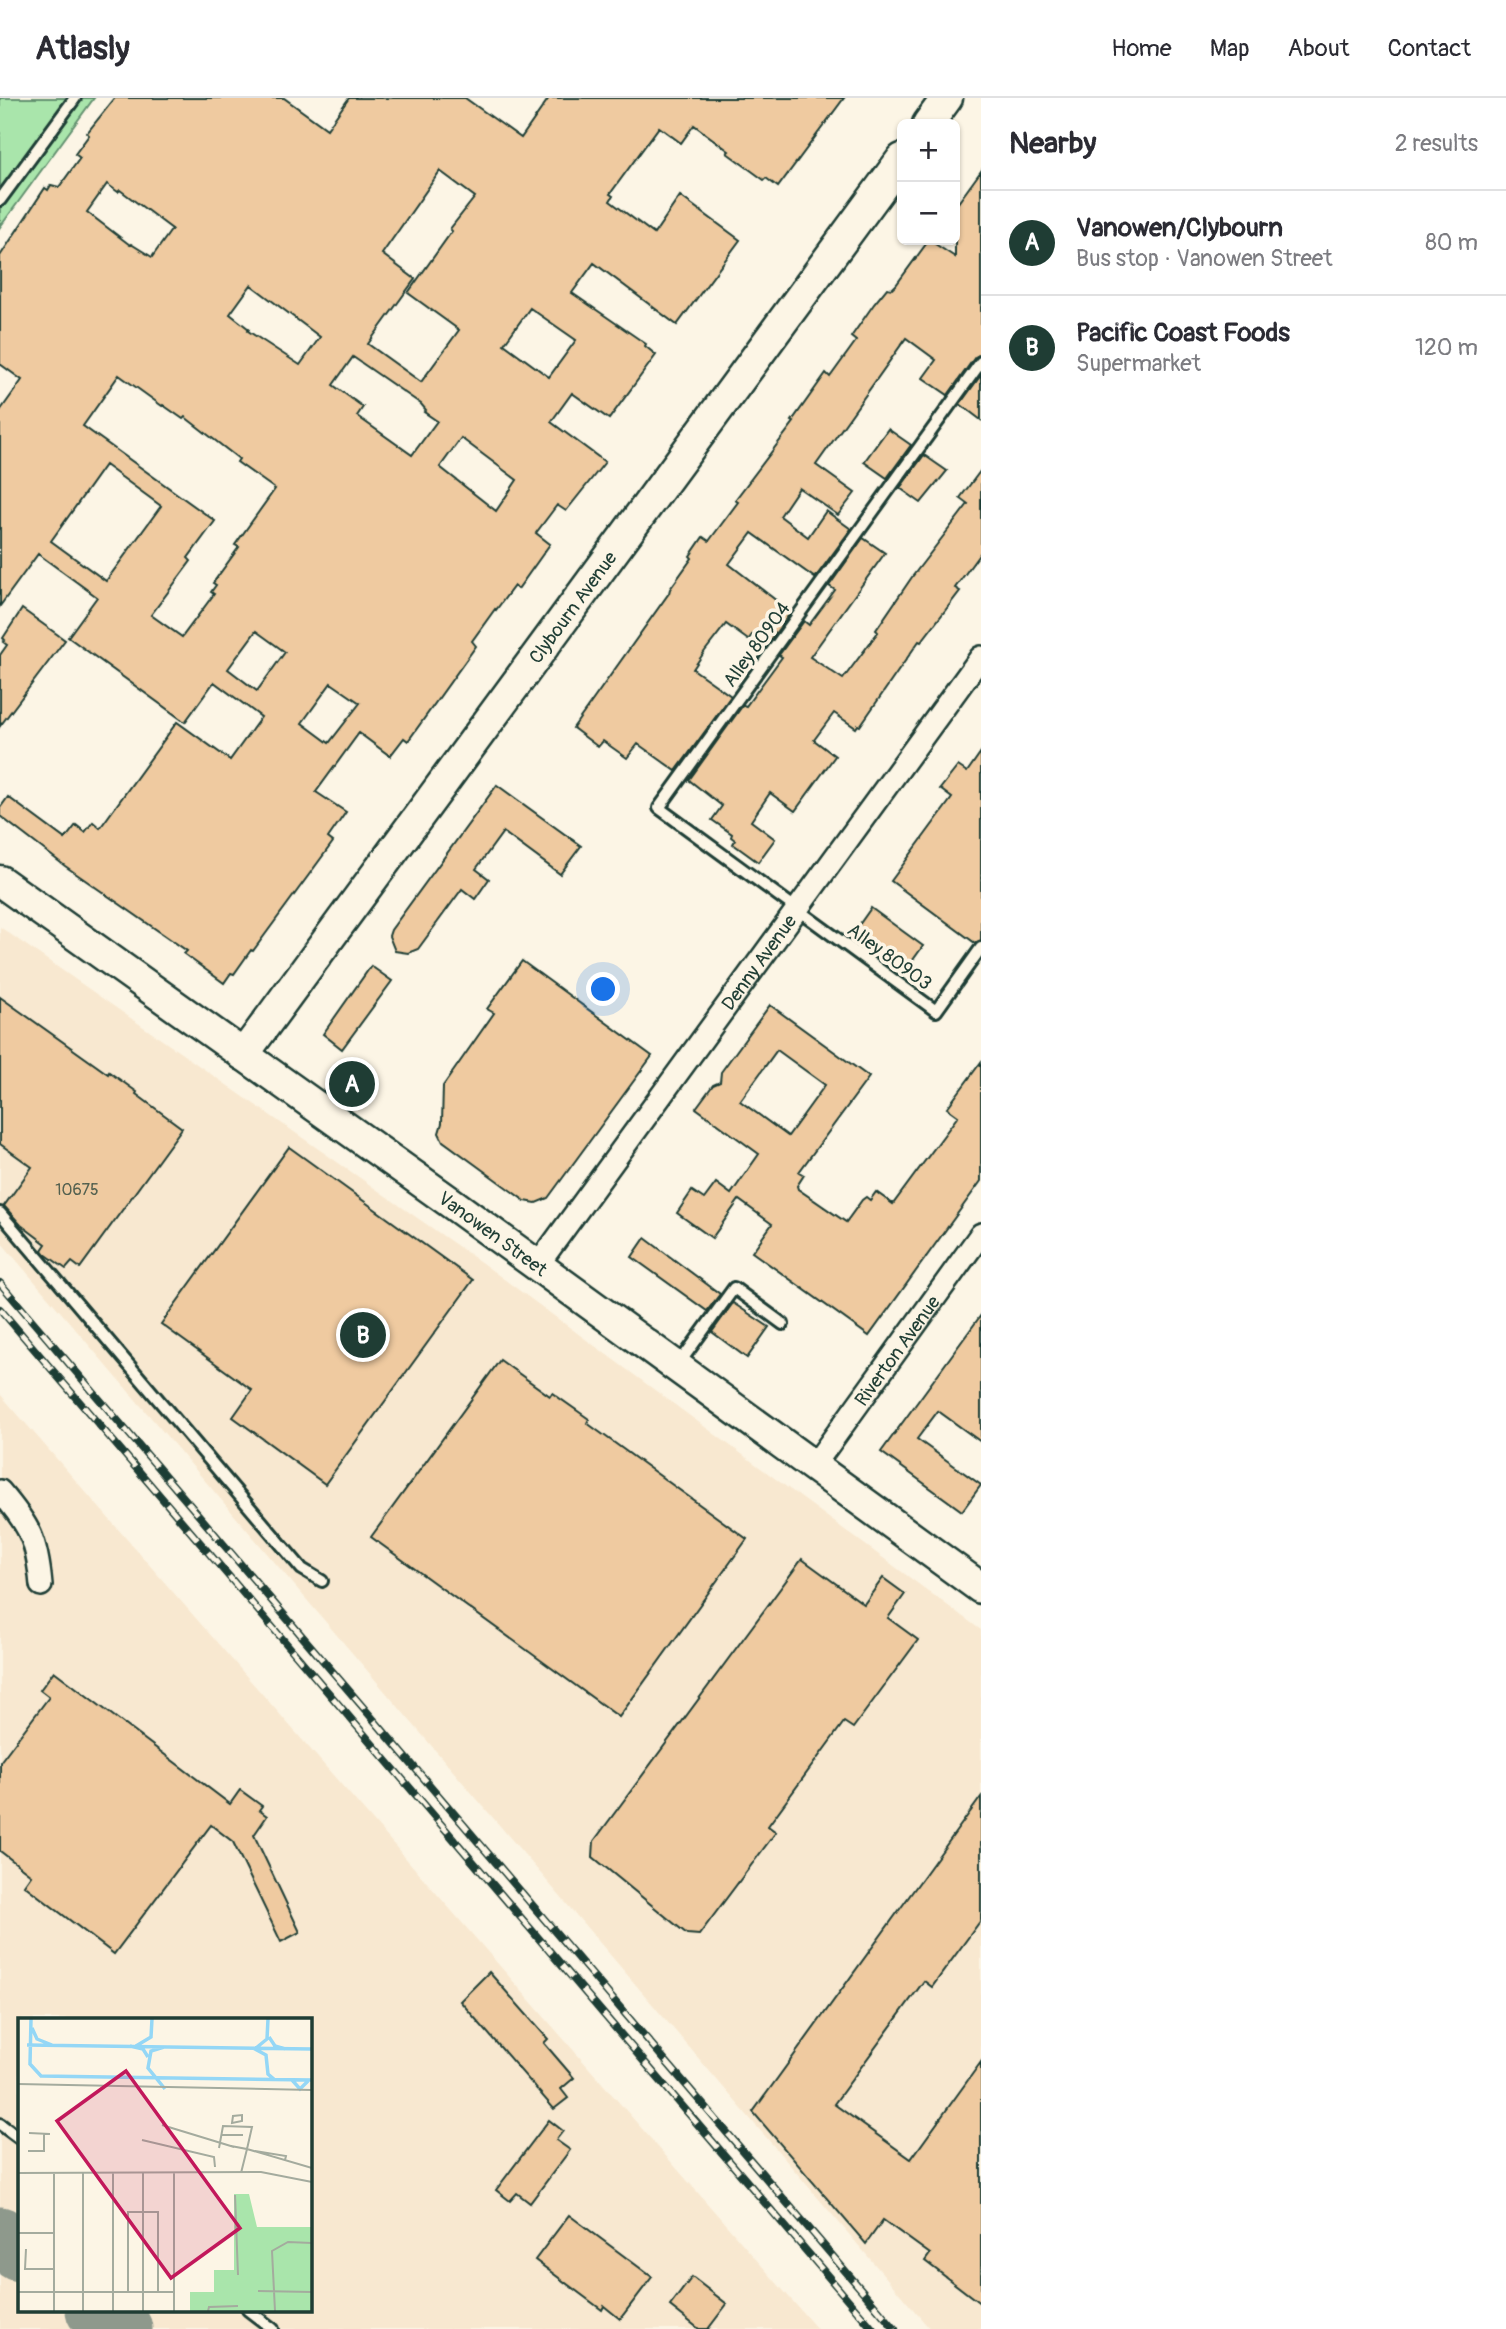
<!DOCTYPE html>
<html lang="en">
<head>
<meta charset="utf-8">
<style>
  body { margin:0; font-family:Pangolin,sans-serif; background:#f7f7f7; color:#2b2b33 }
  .controls { position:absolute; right:21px; top:21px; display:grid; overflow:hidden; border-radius:10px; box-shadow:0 2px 5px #0004 }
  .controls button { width:63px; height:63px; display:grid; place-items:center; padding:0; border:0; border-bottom:2px solid #e1e1e2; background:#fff; color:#2b2b33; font:35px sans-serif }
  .you { position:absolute; left:604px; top:892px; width:24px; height:24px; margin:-18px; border:5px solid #fff; border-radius:50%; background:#1a73e8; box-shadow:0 0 0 10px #1a73e833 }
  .badge { display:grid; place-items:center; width:46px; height:46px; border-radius:50%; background:#1f3d34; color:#fff; font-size:23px; font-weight:700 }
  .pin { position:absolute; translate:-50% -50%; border:4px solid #fff; box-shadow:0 2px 7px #0006 }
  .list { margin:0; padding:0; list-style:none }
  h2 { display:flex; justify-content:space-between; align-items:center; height:91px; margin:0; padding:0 28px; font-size:30px }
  h2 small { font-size:23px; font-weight:400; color:#7c7c81 }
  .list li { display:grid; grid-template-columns:46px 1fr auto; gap:21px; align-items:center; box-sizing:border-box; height:105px; padding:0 28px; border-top:2px solid #e1e1e2 }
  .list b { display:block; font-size:26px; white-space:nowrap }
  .list p { margin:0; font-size:23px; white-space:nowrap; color:#7c7c81 }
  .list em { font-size:23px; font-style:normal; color:#7c7c81 }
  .map { position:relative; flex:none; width:981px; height:2231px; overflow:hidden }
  header { display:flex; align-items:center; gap:42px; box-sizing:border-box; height:98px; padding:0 35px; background:#fff; border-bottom:2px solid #e1e1e2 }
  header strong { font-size:33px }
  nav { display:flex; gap:38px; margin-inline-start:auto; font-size:24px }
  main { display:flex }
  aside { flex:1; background:#fff }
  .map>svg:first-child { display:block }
  .built { fill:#f8e8d0; fill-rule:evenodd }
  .green { fill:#a9e5ab; stroke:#649170; stroke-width:2 }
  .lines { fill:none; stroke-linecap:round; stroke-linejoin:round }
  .taxiway { stroke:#8e998c; stroke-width:61 }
  .building { fill:#efcaa0; stroke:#1f3d34; stroke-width:2; fill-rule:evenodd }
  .lane-casing { stroke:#1f3d34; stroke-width:16 }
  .street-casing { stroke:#1f3d34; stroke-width:26 }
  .secondary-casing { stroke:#1f3d34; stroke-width:35 }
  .lane { stroke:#fcf5e5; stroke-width:10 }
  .street { stroke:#fcf5e5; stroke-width:21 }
  .secondary { stroke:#fcf5e5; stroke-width:30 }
  .rail-casing { stroke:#1f3d34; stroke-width:8 }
  .rail { stroke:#fcf5e5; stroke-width:5; stroke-dasharray:16; stroke-linecap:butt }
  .labels { text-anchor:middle; stroke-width:7; stroke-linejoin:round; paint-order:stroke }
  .number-label { font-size:16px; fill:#53604f }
  .street-label { font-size:19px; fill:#1f3d34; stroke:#fcf5e5 }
  .inset-river { fill:none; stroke:#94d7f6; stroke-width:3.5 }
  .inset-road { fill:none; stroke:#a4ab9e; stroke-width:2 }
  .view { fill:#c2185b; fill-opacity:0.15; stroke:#c2185b; stroke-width:3.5 }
  .inset-edge { fill:none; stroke:#1f3d34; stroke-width:3.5 }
</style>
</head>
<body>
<header>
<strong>Atlasly</strong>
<nav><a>Home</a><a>Map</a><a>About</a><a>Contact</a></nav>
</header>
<main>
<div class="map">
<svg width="981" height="2231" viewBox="0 0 981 2231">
  <rect width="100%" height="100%" fill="#fcf5e5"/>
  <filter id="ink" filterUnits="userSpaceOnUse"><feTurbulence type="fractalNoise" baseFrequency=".0143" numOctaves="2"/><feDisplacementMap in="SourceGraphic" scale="14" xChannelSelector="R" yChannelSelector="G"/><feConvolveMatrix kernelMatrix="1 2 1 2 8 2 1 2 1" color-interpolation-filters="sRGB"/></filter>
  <g filter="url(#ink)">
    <g class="built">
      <path d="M 0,829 L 482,1165 L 981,1532 L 981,2231 L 930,2231 L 0,1143 Z"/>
      <path d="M 0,1296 L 817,2231 L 0,2231 ZM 19,1921 L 310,1921 L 310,2212 L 19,2212 Z"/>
    </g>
    <path class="green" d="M 0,0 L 94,0 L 0,129 Z"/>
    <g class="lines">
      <g class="taxiway">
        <path d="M 0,2139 L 19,2153"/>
        <path d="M 96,2212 L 122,2231"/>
      </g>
    </g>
    <g class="building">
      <path d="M 115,0 L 284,0 L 327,31 L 349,0 L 465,0 L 521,40 L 549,0 L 844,0 L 778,89 L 766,80 L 764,82 L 727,55 L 729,53 L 694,27 L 681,45 L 659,29 L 610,96 L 613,98 L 610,103 L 654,136 L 680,98 L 740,142 L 677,227 L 594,165 L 572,195 L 646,246 L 645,248 L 656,257 L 609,321 L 572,295 L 551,324 L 605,364 L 566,413 L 557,407 L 536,435 L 550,446 L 518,491 L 514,488 L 496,512 L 495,511 L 472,543 L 476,548 L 408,643 L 404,640 L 390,658 L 359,635 L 316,694 L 346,714 L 328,740 L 333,744 L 253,853 L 251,852 L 234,876 L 231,875 L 224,885 L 184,856 L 187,853 L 65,768 L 0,718 L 0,710 L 8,699 L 65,741 L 76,727 L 85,734 L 93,724 L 100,730 L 177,624 L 230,662 L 261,619 L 214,584 L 185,624 L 68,539 L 97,499 L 38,456 L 0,508 L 0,313 L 22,282 L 0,266 L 0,158 L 45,90 L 48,92 L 51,87 L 59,89 L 80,60 L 75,56 L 89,37 L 87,35 ZM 440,73 L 475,99 L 450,131 L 452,133 L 408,195 L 459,232 L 421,284 L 368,246 L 415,181 L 382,156 ZM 107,86 L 118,94 L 120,92 L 172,131 L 152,159 L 131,146 L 130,147 L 87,114 ZM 251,187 L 320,239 L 300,267 L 248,233 L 249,231 L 230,216 ZM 530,210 L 576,242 L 549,279 L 504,246 ZM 353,259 L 421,306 L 426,312 L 424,314 L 437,323 L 412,357 L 357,318 L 363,309 L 333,287 ZM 119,277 L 162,308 L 163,307 L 183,321 L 185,319 L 239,361 L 237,364 L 275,391 L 235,447 L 239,449 L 213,485 L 216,487 L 211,494 L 214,496 L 182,539 L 151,517 L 191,463 L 188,460 L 215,423 L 83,328 ZM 461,340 L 517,382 L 496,413 L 440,369 ZM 105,367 L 161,408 L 106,483 L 51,443 ZM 256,533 L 285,554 L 257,593 L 228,571 ZM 331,585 L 360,605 L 329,645 L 302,625 Z"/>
      <path d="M 981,73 L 981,256 L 975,259 L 948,297 L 923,280 L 936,262 L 906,240 L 816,367 L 855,395 L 838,417 L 799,390 L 780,418 L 808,439 L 826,413 L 851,431 L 815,480 L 752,435 L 729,466 L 791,514 L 766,548 L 752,537 L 748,542 L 726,526 L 705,553 L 693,571 L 731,598 L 676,673 L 638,646 L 627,660 L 603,643 L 598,649 L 573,630 L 669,495 L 670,491 L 692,460 L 690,458 L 703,439 L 709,443 L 738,404 L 735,402 L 794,324 L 792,323 L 826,275 L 830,279 L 856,243 L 851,239 L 874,206 L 887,190 L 892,191 L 896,187 L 929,142 L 955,159 L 955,109 Z"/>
      <path d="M 981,277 L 981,322 L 960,306 Z"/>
      <path d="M 888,331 L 911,347 L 887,380 L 864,364 Z"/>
      <path d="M 924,357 L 947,373 L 921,405 L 900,390 Z"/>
      <path d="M 981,372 L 981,454 L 955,490 L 960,493 L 921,544 L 919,543 L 860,628 L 858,627 L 856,630 L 834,615 L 814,642 L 835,658 L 795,713 L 770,695 L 751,723 L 775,741 L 758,764 L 733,746 L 735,742 L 731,739 L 732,736 L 712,722 L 722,708 L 689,682 L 743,607 L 746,608 L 782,559 L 779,557 L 804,523 L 809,527 L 835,492 L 829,488 L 863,440 L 885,455 L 810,559 L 843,581 L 878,534 L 876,532 L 912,479 L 968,406 L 960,400 Z"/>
      <path d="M 22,511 L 65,542 L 0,628 L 0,557 L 7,547 L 3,544 L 5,542 L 3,540 Z"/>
      <path d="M 981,654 L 981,842 L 975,845 L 891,783 L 952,700 L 940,691 L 958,668 L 967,674 Z"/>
      <path d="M 497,687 L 581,748 L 560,776 L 503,734 L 476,771 L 489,781 L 475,801 L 462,791 L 418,851 L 408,855 L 395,853 L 389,838 L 391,832 Z"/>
      <path d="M 871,810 L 923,848 L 910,866 L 889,850 L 887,852 L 884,850 L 881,854 L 854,834 Z"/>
      <path d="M 522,863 L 652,958 L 548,1100 L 536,1105 L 525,1103 L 443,1043 L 439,1035 L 442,1025 L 443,988 L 494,915 L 487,911 Z"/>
      <path d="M 371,868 L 392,883 L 342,951 L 323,936 Z"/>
      <path d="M 0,899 L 108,976 L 109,974 L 137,994 L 136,996 L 182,1030 L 80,1170 L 72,1164 L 66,1171 L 45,1156 L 42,1152 L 46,1146 L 21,1127 L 4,1108 L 32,1069 L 0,1046 Z"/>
      <path d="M 770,907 L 869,979 L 799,1074 L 804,1077 L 797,1088 L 798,1091 L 846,1124 L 862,1102 L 866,1099 L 870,1102 L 876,1094 L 893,1106 L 958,1018 L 947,1010 L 981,964 L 981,1083 L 869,1238 L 752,1154 L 772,1126 L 739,1102 L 712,1140 L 677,1115 L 692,1093 L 704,1101 L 716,1085 L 731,1096 L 759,1056 L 696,1010 L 713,987 L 720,984 L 721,974 ZM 777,952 L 825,987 L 788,1038 L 740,1003 Z"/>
      <path d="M 289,1049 L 473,1182 L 325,1386 L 233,1319 L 252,1292 L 161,1226 Z"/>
      <path d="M 645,1140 L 720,1196 L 707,1213 L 632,1159 Z"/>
      <path d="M 733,1205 L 769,1229 L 747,1260 L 712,1234 Z"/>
      <path d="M 981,1217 L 981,1344 L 938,1313 L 917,1341 L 981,1387 L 962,1413 L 881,1354 Z"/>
      <path d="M 500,1262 L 550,1298 L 552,1295 L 589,1321 L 587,1325 L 747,1441 L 619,1619 L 371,1439 Z"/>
      <path d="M 802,1461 L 864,1506 L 883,1480 L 905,1496 L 888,1520 L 918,1542 L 853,1630 L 844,1624 L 768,1728 L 776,1734 L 699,1837 L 687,1836 L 593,1759 L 594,1743 Z"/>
      <path d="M 54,1573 L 230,1706 L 240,1692 L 262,1708 L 259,1712 L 267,1718 L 254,1737 L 300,1834 L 281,1844 L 233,1744 L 211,1727 L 114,1856 L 24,1787 L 31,1777 L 0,1753 L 0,1664 L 49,1599 L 40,1592 Z"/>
      <path d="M 981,1699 L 981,1822 L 932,1889 L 924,1883 L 834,2006 L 911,2061 L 981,1964 L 981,2206 L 925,2163 L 930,2156 L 883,2122 L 866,2146 L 753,2014 Z"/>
      <path d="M 489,1874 L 548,1941 L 544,1945 L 574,1980 L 561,1991 L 568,2000 L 554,2011 L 460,1903 Z"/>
      <path d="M 549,2022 L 563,2033 L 556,2042 L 570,2052 L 530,2105 L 517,2095 L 510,2103 L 496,2092 Z"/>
      <path d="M 569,2117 L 652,2179 L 620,2221 L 604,2208 L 602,2212 L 535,2162 Z"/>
      <path d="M 692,2179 L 727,2206 L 708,2231 L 699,2231 L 670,2208 Z"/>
    </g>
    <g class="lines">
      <g class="lane-casing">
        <g id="lane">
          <path d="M 0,102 L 75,0"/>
          <path d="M 981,264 L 659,710 L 936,913 L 981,850"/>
          <path d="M 0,1115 L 302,1471 L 322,1483"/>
          <path d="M 678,1267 L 734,1190 L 783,1226"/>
          <path d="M 0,2026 L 19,2040"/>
          <path d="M 248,2212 L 273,2231"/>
        </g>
      </g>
      <g class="street-casing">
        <g id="street">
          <path id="s1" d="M 537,1168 L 981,559"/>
          <path id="s2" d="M 812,1370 L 981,1136"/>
          <path d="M 0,1393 C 30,1428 37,1442 41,1487"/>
        </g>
      </g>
      <g class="secondary-casing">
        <g id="secondary">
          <path d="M 928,26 L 947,0"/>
          <path id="s3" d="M 0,783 L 450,1104 L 981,1490"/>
          <path id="s4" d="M 243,957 L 902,61"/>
        </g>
      </g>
      <use href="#lane" class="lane"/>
      <use href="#street" class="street"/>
      <use href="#secondary" class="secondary"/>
      <g class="rail-casing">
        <g id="rail">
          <path d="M 0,1185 L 895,2231"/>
          <path d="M 0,1211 L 873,2231"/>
        </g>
      </g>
      <use href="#rail" class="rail"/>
    </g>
  </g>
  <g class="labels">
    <g class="number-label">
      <text x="77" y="1097">10675</text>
    </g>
    <g class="street-label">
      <text dy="7" stroke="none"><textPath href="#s4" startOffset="556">Clybourn Avenue</textPath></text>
      <text transform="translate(756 546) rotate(-54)" y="7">Alley 80904</text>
      <text transform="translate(890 858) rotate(36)" y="7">Alley 80903</text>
      <text dy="7" stroke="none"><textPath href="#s1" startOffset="376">Denny Avenue</textPath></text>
      <text dy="7" stroke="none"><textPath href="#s3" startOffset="606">Vanowen Street</textPath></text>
      <text dy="7" stroke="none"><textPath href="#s2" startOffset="145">Riverton Avenue</textPath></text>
    </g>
  </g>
  <g transform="translate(18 1920)">
    <rect width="294" height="294" fill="#fcf5e5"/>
    <path d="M 216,176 L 231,176 L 239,209 L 294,209 L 294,293 L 172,293 L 172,274 L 196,274 L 196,252 L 216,252 Z" fill="#a9e5ab"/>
    <path class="inset-river" d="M 13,1 L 12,46 L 23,58 L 294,62M 14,10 L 19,21 L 34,27M 251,19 L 257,28 L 267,31M 9,27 L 294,31M 112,28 L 125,31 L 130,39M 118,28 L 133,19 L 134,1M 146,29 L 133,33 L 130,50 L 147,71M 235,30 L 248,37 L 250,56 L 257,62M 238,30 L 249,21 L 250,1M 274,62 L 282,71 L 290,63"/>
    <path class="inset-road" d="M 0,66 L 294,72M 224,97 L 224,103 L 214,105 L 215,98 ZM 144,107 L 216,129M 11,115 L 32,116M 203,117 L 225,117M 124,122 L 196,139 L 197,149M 201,130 L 205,108 L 234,109 L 229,131 L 213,128M 10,133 L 26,133 L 26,116M 237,133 L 268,138 L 267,142M 0,155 L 243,154 L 294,164M 65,155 L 65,293M 95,155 L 95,293M 223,155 L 229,131 L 294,150M 217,177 L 220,257M 0,215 L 36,215M 8,231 L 7,251 L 36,251M 240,273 L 294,274M 0,274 L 156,274M 110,274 L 110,194 L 140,194 L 140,274M 36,293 L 36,155M 125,293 L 125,155M 156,293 L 156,155M 190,293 L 191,289 L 220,288M 257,293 L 254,233 L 270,224 L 294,225"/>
    <path class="view" d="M 108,53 L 222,210 L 153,260 L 39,103 Z"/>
    <rect width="294" height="294" class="inset-edge"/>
  </g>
</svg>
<div class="controls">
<button>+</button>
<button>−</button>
</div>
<div class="you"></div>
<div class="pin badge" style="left:352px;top:986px">A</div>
<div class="pin badge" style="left:363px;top:1237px">B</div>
</div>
<aside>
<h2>Nearby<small>2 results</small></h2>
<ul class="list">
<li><span class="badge">A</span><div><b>Vanowen/Clybourn</b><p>Bus stop · Vanowen Street</p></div><em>80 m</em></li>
<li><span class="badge">B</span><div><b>Pacific Coast Foods</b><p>Supermarket</p></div><em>120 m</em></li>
</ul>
</aside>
</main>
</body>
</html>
